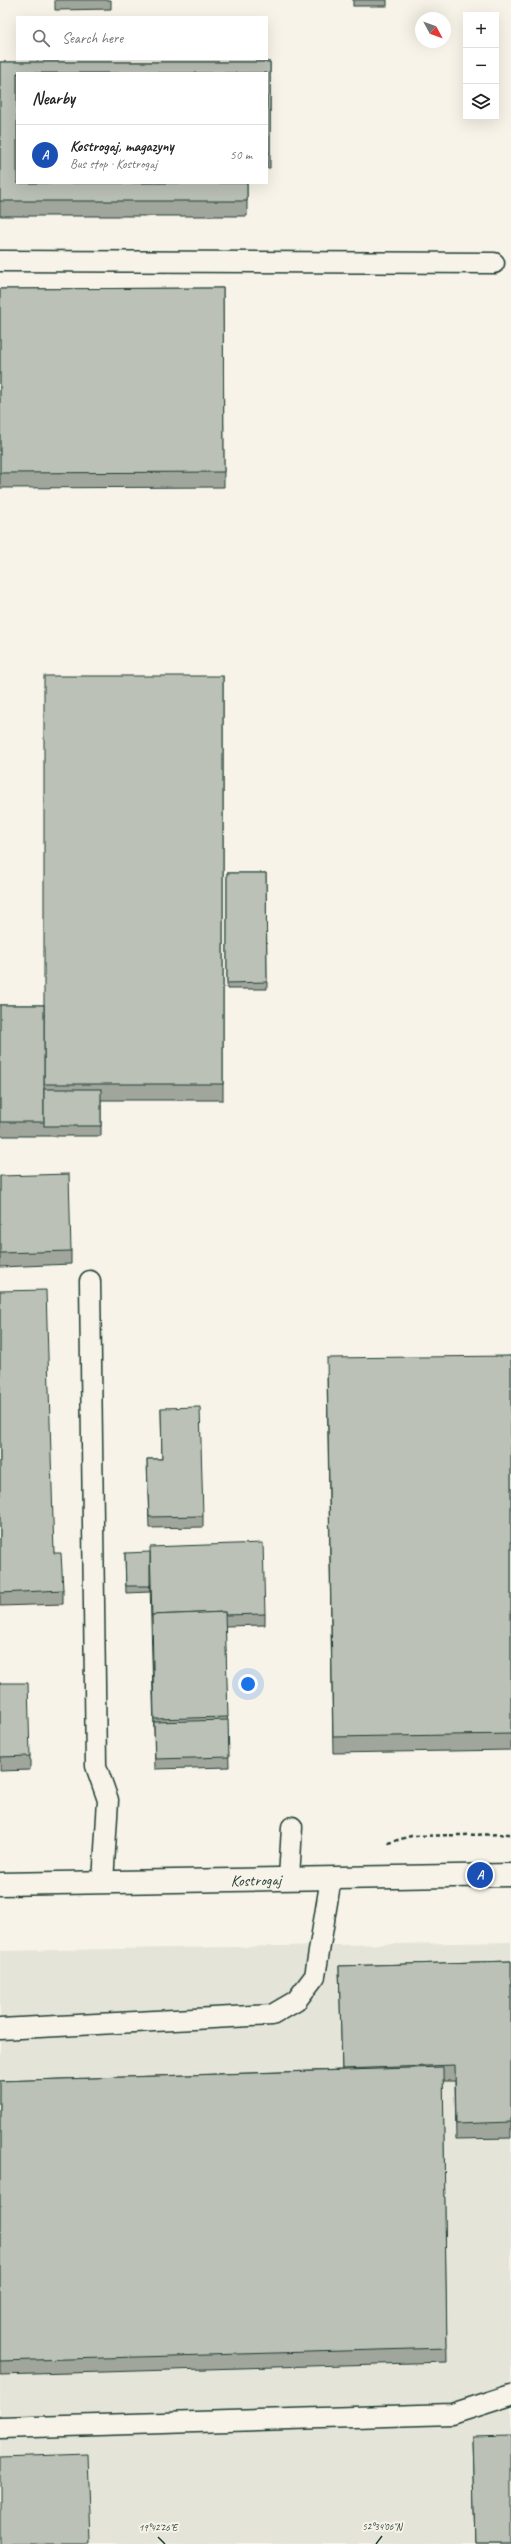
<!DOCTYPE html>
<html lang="en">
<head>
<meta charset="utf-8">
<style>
  body { margin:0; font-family:Caveat,sans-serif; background:#f6f6f6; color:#222 }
  .controls { position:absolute; right:12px; top:12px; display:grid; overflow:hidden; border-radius:0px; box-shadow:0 4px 16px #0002 }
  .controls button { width:36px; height:36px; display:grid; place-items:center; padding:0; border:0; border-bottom:1px solid #e0e0e0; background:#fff; color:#222; font:20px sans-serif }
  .compass { position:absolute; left:415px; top:12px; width:36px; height:36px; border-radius:50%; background:#fff; box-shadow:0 4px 16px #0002; rotate:131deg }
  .you { position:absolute; left:248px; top:1684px; width:14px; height:14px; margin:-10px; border:3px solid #fff; border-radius:50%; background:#1a73e8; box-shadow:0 0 0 6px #1a73e833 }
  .badge { display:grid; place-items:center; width:26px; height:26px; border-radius:50%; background:#0b8043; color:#fff; font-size:13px; font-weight:700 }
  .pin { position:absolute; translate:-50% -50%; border:2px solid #fff; box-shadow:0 1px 4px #0006 }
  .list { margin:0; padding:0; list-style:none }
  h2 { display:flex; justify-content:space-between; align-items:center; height:52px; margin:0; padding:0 16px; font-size:17px }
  h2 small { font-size:13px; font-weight:400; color:#767676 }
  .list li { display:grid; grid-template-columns:26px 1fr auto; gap:12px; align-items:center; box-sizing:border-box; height:60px; padding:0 16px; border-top:1px solid #e0e0e0 }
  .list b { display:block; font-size:15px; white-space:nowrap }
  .list p { margin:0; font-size:13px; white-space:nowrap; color:#767676 }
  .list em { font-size:13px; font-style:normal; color:#767676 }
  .icon { flex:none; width:22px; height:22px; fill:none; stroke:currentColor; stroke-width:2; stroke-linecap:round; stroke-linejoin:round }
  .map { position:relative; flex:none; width:511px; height:2544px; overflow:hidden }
  .search { position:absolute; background:#fff; box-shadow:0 4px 16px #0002; left:16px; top:16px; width:252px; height:44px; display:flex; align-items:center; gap:10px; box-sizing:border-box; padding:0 14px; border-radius:0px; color:#767676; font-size:15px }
  .panel { position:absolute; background:#fff; box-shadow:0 4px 16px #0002; left:16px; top:72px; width:252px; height:112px; border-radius:0px }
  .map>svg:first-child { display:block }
  .built { fill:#e5e4d9 }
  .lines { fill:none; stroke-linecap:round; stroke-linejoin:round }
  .service-casing { stroke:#1f3d34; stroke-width:23 }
  .minor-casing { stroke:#1f3d34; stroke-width:25 }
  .path { stroke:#1f3d34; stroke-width:2.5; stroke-dasharray:4 3; stroke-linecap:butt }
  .service { stroke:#f7f3e8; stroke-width:20 }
  .minor { stroke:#f7f3e8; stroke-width:22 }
  .wall { fill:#a1a69d; stroke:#1f3d34 }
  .building { fill:#bbc1b6; stroke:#1f3d34 }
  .ticks { fill:none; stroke:#1f3d34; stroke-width:1.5 }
  .labels { text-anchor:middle; stroke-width:4; stroke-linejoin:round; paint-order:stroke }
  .street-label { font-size:16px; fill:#1f3d34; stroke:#f7f3e8 }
  .ticks-label { font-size:10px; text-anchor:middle; fill:#1f3d34; stroke:#f7f3e8; stroke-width:4; stroke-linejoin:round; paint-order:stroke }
</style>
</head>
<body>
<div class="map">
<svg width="511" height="2544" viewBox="0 0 511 2544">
  <rect width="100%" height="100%" fill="#f7f3e8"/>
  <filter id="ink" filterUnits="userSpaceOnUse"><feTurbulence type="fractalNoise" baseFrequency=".025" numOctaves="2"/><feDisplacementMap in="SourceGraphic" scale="8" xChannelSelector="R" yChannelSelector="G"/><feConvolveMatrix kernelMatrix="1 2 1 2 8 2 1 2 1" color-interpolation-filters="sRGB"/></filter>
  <g filter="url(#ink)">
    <path class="built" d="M 511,1942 L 511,2544 L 0,2544 L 0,1951 Z"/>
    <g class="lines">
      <g class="service-casing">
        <g id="service">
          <path d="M 0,261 L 494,263"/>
          <path d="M 90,1281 L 96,1766 L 108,1800 L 103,1882"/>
          <path d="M 289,1878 L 292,1827"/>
          <path d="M 0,2029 L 272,2015 L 296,2001 L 315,1976 L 331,1878"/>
          <path d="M 0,2428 L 452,2414 L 511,2395"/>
        </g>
      </g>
      <g class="minor-casing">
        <g id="minor">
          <path id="s1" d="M 0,1884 L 511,1875"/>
        </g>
      </g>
      <path class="path" d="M 388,1843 L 411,1836 L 511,1834"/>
      <use href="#service" class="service"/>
      <use href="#minor" class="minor"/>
    </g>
    <g class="wall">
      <path d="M 55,0 L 111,0 L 111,9 L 55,10 Z"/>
      <rect x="353" y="0" width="34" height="6"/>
      <path d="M 0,62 L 270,62 L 270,168 L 267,168 L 267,73 L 17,73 L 247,183 L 247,216 L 0,216 Z"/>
      <path d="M 223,288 L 224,487 L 0,488 L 0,289 Z"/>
      <path d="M 223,676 L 223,1100 L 101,1100 L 101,1136 L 0,1136 L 0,1005 L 44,1005 Z"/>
      <path d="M 227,873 L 266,873 L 267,989 L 227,989 Z"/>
      <path d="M 0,1176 L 71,1251 L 71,1264 L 0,1267 Z"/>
      <path d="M 0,1291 L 54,1553 L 63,1590 L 63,1604 L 0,1606 Z"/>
      <path d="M 511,1356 L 511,1750 L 333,1753 L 327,1374 Z"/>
      <path d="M 161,1408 L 203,1516 L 203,1527 L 149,1528 L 147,1459 L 162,1459 Z"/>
      <path d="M 125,1553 L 265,1614 L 265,1625 L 225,1626 L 229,1767 L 155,1769 L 150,1584 L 150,1592 L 126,1593 Z"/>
      <path d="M 0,1683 L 30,1756 L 30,1770 L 0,1771 Z"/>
      <path d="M 511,1961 L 511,2138 L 456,2139 L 455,2081 L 443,2081 L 447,2362 L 0,2375 L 0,2081 L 342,2070 L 339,1966 Z"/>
      <path d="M 472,2437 L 511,2544 L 475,2544 Z"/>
    </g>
    <g class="building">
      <path d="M 0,62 L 270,62 L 270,153 L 267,153 L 267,73 L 17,73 L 17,183 L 247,183 L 247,201 L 0,201 Z"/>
      <path d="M 223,288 L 224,472 L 0,473 L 0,289 Z"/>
      <rect x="44" y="676" width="179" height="408"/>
      <path d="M 227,873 L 266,873 L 267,982 L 227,983 Z"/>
      <rect x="0" y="1005" width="44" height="117"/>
      <rect x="44" y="1089" width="57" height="37"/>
      <path d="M 69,1174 L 71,1251 L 0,1253 L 0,1176 Z"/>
      <path d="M 46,1290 L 54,1553 L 61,1553 L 63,1590 L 0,1593 L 0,1291 Z"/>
      <path d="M 511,1356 L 511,1734 L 333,1737 L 327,1358 Z"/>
      <path d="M 200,1407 L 203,1516 L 149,1517 L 147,1459 L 162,1459 L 161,1408 Z"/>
      <path d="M 263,1543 L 265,1614 L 225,1615 L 225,1612 L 152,1615 L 152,1618 L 150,1547 Z"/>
      <path d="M 150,1552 L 150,1586 L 126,1586 L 125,1553 Z"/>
      <path d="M 225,1612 L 228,1717 L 154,1719 L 152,1615 Z"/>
      <path d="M 0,1683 L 28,1683 L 30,1756 L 0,1757 Z"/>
      <path d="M 228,1720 L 229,1757 L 155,1759 L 154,1722 Z"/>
      <path d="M 511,1961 L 511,2122 L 456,2124 L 455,2065 L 342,2069 L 339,1966 Z"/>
      <path d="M 443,2067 L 447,2348 L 0,2361 L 0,2081 Z"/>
      <path d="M 511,2436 L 511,2544 L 475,2544 L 472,2437 Z"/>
      <path d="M 88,2454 L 91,2544 L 0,2544 L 0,2457 Z"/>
    </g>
  </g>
  <path class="ticks" d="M 158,2537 L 165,2544M 376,2544 L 382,2536"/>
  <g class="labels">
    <g class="street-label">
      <text dy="6" stroke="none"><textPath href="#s1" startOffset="256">Kostrogaj</textPath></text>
    </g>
  </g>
  <g class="ticks-label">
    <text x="382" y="2530">52°34'06"N</text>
    <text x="158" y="2531">19°42'26"E</text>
  </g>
</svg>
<div class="controls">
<button>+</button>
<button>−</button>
<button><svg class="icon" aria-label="layers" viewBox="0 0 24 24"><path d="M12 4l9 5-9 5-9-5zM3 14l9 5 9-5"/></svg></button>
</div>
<svg class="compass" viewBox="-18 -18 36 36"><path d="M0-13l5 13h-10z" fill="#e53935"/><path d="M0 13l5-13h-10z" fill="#767676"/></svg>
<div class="you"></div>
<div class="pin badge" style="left:480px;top:1875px;background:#1a4fb4">A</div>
<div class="search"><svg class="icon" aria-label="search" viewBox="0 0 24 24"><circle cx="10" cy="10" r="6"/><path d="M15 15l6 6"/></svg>Search here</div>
<section class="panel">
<h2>Nearby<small></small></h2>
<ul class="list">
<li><span class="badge" style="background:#1a4fb4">A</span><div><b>Kostrogaj, magazyny</b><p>Bus stop · Kostrogaj</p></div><em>50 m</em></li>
</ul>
</section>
</div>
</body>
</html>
